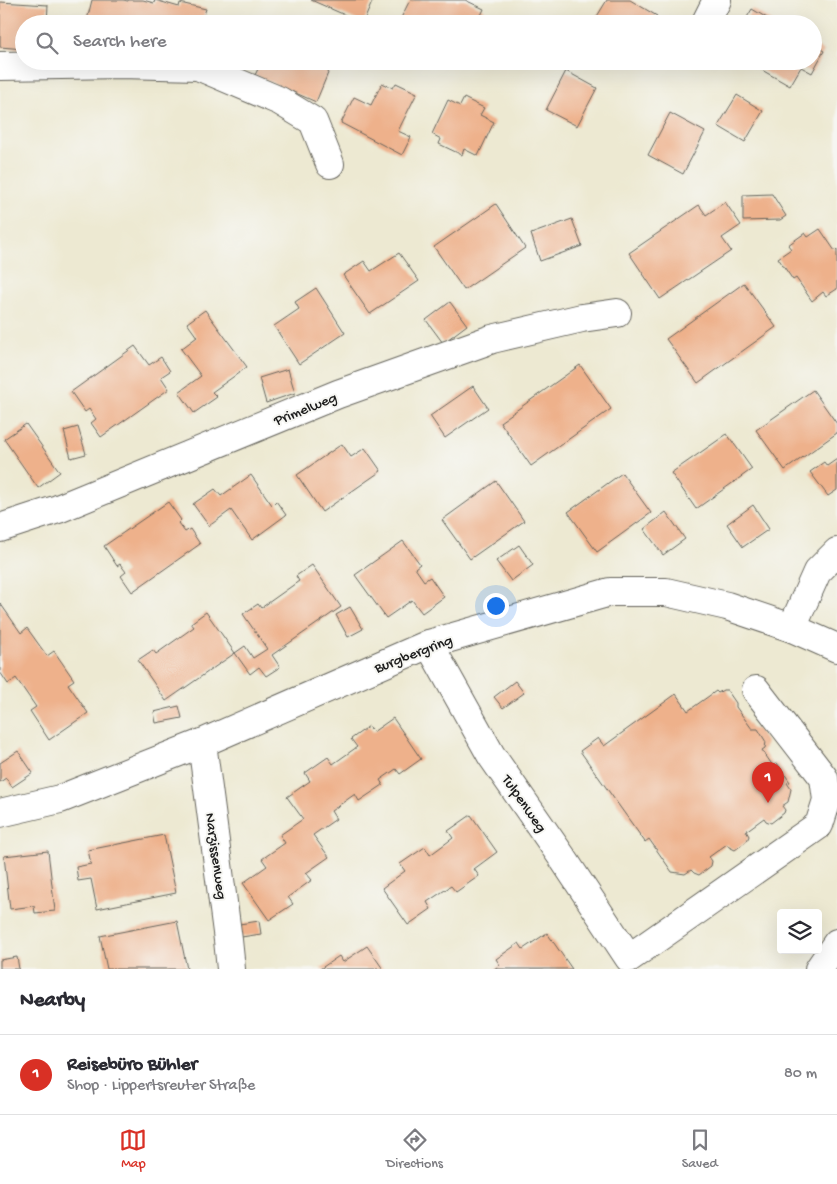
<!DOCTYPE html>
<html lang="en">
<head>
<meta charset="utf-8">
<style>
  body { margin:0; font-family:"Gochi Hand",sans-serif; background:#f7f7f7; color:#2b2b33 }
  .controls { position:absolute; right:15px; bottom:15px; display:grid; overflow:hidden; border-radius:5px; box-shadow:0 5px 20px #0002 }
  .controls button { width:45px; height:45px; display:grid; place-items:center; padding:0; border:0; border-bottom:1px solid #e1e1e2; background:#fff; color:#2b2b33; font:25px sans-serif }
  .you { position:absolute; left:495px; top:605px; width:18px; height:18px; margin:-12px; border:4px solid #fff; border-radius:50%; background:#1a73e8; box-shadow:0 0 0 8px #1a73e833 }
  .badge { display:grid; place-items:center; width:32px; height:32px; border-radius:50%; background:#d93025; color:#fff; font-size:16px; font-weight:700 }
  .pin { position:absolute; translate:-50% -41px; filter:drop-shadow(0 1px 2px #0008) }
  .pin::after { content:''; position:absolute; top:26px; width:18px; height:15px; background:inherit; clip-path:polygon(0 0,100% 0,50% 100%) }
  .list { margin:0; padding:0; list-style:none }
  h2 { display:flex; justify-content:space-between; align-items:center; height:65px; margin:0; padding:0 20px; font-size:21px }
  h2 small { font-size:16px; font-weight:400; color:#7c7c81 }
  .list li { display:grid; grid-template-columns:32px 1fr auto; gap:15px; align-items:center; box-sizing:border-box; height:80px; padding:0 20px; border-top:1px solid #e1e1e2 }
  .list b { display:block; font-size:19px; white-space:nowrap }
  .list p { margin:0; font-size:16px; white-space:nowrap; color:#7c7c81 }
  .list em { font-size:16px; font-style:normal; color:#7c7c81 }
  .icon { flex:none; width:28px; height:28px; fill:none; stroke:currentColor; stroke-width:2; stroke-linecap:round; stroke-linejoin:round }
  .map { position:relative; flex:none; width:837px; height:969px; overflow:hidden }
  .search { position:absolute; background:#fff; box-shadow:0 5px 20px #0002; left:15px; right:15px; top:15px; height:55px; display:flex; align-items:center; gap:12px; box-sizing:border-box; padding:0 18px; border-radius:28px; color:#7c7c81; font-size:19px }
  .sheet { height:145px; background:#fff }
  nav { display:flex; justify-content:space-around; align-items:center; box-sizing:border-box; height:70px; border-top:1px solid #e1e1e2; background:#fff; font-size:14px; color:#7c7c81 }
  nav a { display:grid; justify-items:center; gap:2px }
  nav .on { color:#d93025 }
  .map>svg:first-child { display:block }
  .building { fill:#eeb18b }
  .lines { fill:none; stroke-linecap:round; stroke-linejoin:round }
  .minor-casing { stroke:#65645c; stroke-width:30 }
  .minor { stroke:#fff; stroke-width:28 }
  .labels { text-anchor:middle; stroke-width:4; stroke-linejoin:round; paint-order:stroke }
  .street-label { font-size:15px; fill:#1c1c1c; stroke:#f6f6f2 }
</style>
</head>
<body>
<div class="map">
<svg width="837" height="969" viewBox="0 0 837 969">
  <rect width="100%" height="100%" fill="#f6f6f2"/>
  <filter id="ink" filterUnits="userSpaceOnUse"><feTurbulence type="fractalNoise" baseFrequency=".02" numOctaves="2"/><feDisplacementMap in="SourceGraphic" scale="10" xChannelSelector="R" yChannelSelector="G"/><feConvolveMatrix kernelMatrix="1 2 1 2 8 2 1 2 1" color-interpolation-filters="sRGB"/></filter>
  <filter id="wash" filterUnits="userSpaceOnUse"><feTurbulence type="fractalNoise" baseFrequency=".0096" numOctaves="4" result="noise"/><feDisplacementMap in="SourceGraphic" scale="20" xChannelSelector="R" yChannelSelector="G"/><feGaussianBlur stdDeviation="1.12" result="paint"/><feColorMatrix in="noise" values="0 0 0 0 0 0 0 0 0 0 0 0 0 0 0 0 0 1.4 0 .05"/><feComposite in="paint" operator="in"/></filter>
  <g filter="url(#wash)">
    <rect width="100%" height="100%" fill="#ede9d2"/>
    <g id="blocks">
      <g class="building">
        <path d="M 92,0 L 123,0 L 128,1 L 128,0 L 143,0 L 154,3 L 155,0 L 179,7 L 180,3 L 206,9 L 201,24 L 86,24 Z"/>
        <path d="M 311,0 L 373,0 L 363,23 Z"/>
        <path d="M 410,0 L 465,0 L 484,9 L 477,24 L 398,24 Z"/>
        <path d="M 607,0 L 630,0 L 657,16 L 652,24 L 605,24 L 596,18 Z"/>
        <path d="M 0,2 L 48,5 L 47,24 L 24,24 L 24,49 L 0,47 Z"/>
        <path d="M 752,9 L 777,24 L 743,24 Z"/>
        <path d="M 209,17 L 232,23 L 232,24 L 207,24 Z"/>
        <path d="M 813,45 L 824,51 L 812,73 L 801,67 L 790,86 L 746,61 L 813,61 Z"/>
        <path d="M 262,61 L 333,61 L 316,102 L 255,75 Z"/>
        <path d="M 566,71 L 597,88 L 577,126 L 546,110 Z"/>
        <path d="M 382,83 L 393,88 L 396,83 L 417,93 L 398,131 L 411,137 L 402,155 L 341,123 L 354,97 L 371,105 Z"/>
        <path d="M 737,95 L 763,111 L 745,142 L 718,126 Z"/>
        <path d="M 464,98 L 484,108 L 480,115 L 494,122 L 478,156 L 464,149 L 462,155 L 439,144 L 441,139 L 432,134 L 448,100 L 460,106 Z"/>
        <path d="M 670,113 L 705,132 L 683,174 L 648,155 Z"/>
        <path d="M 772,194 L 786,216 L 780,220 L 743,221 L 743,195 Z"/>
        <path d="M 725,202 L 741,225 L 722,238 L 731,251 L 660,299 L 629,253 L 699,205 L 706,215 Z"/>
        <path d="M 496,204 L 525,248 L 464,290 L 434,247 Z"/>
        <path d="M 572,219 L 582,246 L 540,261 L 531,234 Z"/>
        <path d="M 820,229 L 835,251 L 837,249 L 837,289 L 826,296 L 823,292 L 812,301 L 796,278 L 793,280 L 778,258 L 791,249 L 788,245 L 805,233 L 808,237 Z"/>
        <path d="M 399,253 L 419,281 L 370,314 L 343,275 L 364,261 L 371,271 Z"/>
        <path d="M 744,283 L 776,327 L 698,383 L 666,339 Z"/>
        <path d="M 316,288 L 345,333 L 299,364 L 274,326 L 299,309 L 295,302 Z"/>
        <path d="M 450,302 L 467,325 L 443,343 L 426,320 Z"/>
        <path d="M 205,310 L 247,367 L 212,392 L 217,397 L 194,413 L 179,392 L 201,376 L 181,349 L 197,337 L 187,323 Z"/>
        <path d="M 135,346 L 149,365 L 161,357 L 170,371 L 161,377 L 169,389 L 101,437 L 91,423 L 96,419 L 89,409 L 85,412 L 71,392 Z"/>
        <path d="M 580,365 L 611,409 L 531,466 L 500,422 Z"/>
        <path d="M 288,369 L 295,393 L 266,403 L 259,378 Z"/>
        <path d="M 473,386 L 488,408 L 445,438 L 430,416 Z"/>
        <path d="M 813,390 L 837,424 L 837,433 L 785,470 L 756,430 Z"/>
        <path d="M 26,424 L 60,472 L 38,488 L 4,439 Z"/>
        <path d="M 78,427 L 86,454 L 71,458 L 64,431 Z"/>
        <path d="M 727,434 L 752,469 L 696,509 L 671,473 Z"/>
        <path d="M 342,444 L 351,457 L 365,448 L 381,471 L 322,512 L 297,475 Z"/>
        <path d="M 837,459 L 837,490 L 828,496 L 810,472 L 824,462 L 827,466 Z"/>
        <path d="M 622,473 L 651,513 L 597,552 L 568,512 Z"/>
        <path d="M 251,475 L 272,505 L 276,501 L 286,515 L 252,540 L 231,510 L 209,526 L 193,504 L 215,489 L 221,496 Z"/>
        <path d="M 496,481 L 524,521 L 470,559 L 442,520 Z"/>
        <path d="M 168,502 L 181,520 L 178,523 L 185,532 L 190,529 L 200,544 L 132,592 L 121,576 L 126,572 L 120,564 L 117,566 L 104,546 Z"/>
        <path d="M 753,505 L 769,529 L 743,547 L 727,524 Z"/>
        <path d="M 666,512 L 685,539 L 663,555 L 644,529 Z"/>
        <path d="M 403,541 L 420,564 L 415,568 L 424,581 L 430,577 L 444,597 L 422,613 L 412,600 L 386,618 L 355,575 Z"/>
        <path d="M 519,545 L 533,565 L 511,581 L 496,561 Z"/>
        <path d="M 312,565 L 341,607 L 272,655 L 280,667 L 266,676 L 259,667 L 250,674 L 235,653 L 245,646 L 253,658 L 267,649 L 243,614 L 258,604 L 261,608 L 299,581 L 296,576 Z"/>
        <path d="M 0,603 L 21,633 L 27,628 L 47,656 L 54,651 L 74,680 L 68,684 L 88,713 L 49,740 L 30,711 L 36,707 L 16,678 L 8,684 L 0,672 Z"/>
        <path d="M 350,607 L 363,629 L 348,637 L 336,615 Z"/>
        <path d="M 206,612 L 235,653 L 166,701 L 138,660 L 153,650 L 156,654 L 194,627 L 191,623 Z"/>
        <path d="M 515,681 L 524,693 L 503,708 L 494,697 Z"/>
        <path d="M 723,690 L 727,690 L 736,703 L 736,707 L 752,729 L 758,729 L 766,742 L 765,748 L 762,750 L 773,766 L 777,763 L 790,782 L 787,783 L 791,789 L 788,802 L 782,806 L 785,810 L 784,813 L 771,823 L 766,821 L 764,818 L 746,831 L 749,836 L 747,841 L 735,850 L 729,847 L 727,844 L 709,857 L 712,861 L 711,866 L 699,875 L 694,873 L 691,870 L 685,874 L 672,872 L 649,839 L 645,842 L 580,751 L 598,738 L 604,746 L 676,694 L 688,711 L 716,691 L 718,693 Z"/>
        <path d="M 179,706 L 182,718 L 156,723 L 154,712 Z"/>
        <path d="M 393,718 L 421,759 L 400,774 L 396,769 L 380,780 L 383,785 L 359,801 L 355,794 L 331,811 L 336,819 L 313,835 L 329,857 L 306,873 L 312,880 L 288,897 L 293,904 L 269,920 L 243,883 L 267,866 L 262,859 L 285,843 L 280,835 L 303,819 L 287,797 L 310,781 L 305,773 L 328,757 L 333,764 L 357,747 L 351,739 L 369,726 L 373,732 Z"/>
        <path d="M 18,751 L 33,773 L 12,787 L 6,778 L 0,782 L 0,763 Z"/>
        <path d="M 471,815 L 497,852 L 474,869 L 479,876 L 456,892 L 451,886 L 427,902 L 431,909 L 408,925 L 382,888 L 405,871 L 400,864 L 425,847 L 430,855 L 453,838 L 448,831 Z"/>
        <path d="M 164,835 L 176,893 L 97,909 L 91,879 L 78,881 L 76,867 L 91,864 L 88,850 Z"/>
        <path d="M 48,851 L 55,911 L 35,913 L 34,906 L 10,909 L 4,856 Z"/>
        <path d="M 177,921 L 187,969 L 107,969 L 100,936 Z"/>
        <path d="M 259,921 L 261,934 L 235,938 L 233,925 Z"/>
        <path d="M 547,933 L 572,969 L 494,969 L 500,965 L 496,959 L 519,943 L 523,949 Z"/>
        <path d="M 367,946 L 383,969 L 320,969 L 339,956 L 343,962 Z"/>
        <path d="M 17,957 L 19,969 L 0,969 L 0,960 Z"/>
      </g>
    </g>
  </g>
  <g filter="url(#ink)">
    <use href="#blocks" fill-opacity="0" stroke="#65645c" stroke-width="1"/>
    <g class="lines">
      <g class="minor-casing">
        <g id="minor">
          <path d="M 705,24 L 717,0"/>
          <path d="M 0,66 L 122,64 L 198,66 L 280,101 L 313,121 L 330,164"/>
          <path d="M 0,528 L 58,509 L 338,394 L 492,339 L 582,318 L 617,313"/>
          <path d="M 792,628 L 817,572 L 837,552"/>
          <path d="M 429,644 L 491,755 L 564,860 L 629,958 L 819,825 L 827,800 L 824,778 L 756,690"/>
          <path d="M 202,743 L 228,940 L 231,969"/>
          <path d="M 0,813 L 60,799 L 202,743 L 429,644 L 610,592 L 666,592 L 727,606 L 792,628 L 837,648"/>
          <path d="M 819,969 L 837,943"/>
        </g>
      </g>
      <use href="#minor" class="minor"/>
    </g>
  </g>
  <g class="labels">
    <g class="street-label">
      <text transform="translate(305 408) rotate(-22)" y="5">Primelweg</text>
      <text transform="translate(413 653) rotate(-21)" y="5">Burgbergring</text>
      <text transform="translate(525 803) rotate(55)" y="5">Tulpenweg</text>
      <text transform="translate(217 856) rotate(82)" y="5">Narzissenweg</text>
    </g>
  </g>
</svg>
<div class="controls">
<button><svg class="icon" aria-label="layers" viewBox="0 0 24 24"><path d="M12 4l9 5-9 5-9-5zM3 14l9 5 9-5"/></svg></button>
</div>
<div class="you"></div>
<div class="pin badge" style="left:768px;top:803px">1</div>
<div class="search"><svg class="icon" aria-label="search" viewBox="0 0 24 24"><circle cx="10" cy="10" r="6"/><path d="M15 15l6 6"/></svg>Search here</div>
</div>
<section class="sheet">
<h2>Nearby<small></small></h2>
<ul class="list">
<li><span class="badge">1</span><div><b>Reisebüro Bühler</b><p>Shop · Lippertsreuter Straße</p></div><em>80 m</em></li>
</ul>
</section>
<nav>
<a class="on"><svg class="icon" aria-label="map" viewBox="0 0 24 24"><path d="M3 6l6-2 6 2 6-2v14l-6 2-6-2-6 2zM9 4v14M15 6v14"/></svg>Map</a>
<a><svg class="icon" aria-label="directions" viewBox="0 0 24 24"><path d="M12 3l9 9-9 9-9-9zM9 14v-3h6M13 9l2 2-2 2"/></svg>Directions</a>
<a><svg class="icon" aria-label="saved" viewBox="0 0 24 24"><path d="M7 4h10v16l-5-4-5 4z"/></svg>Saved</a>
</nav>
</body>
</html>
